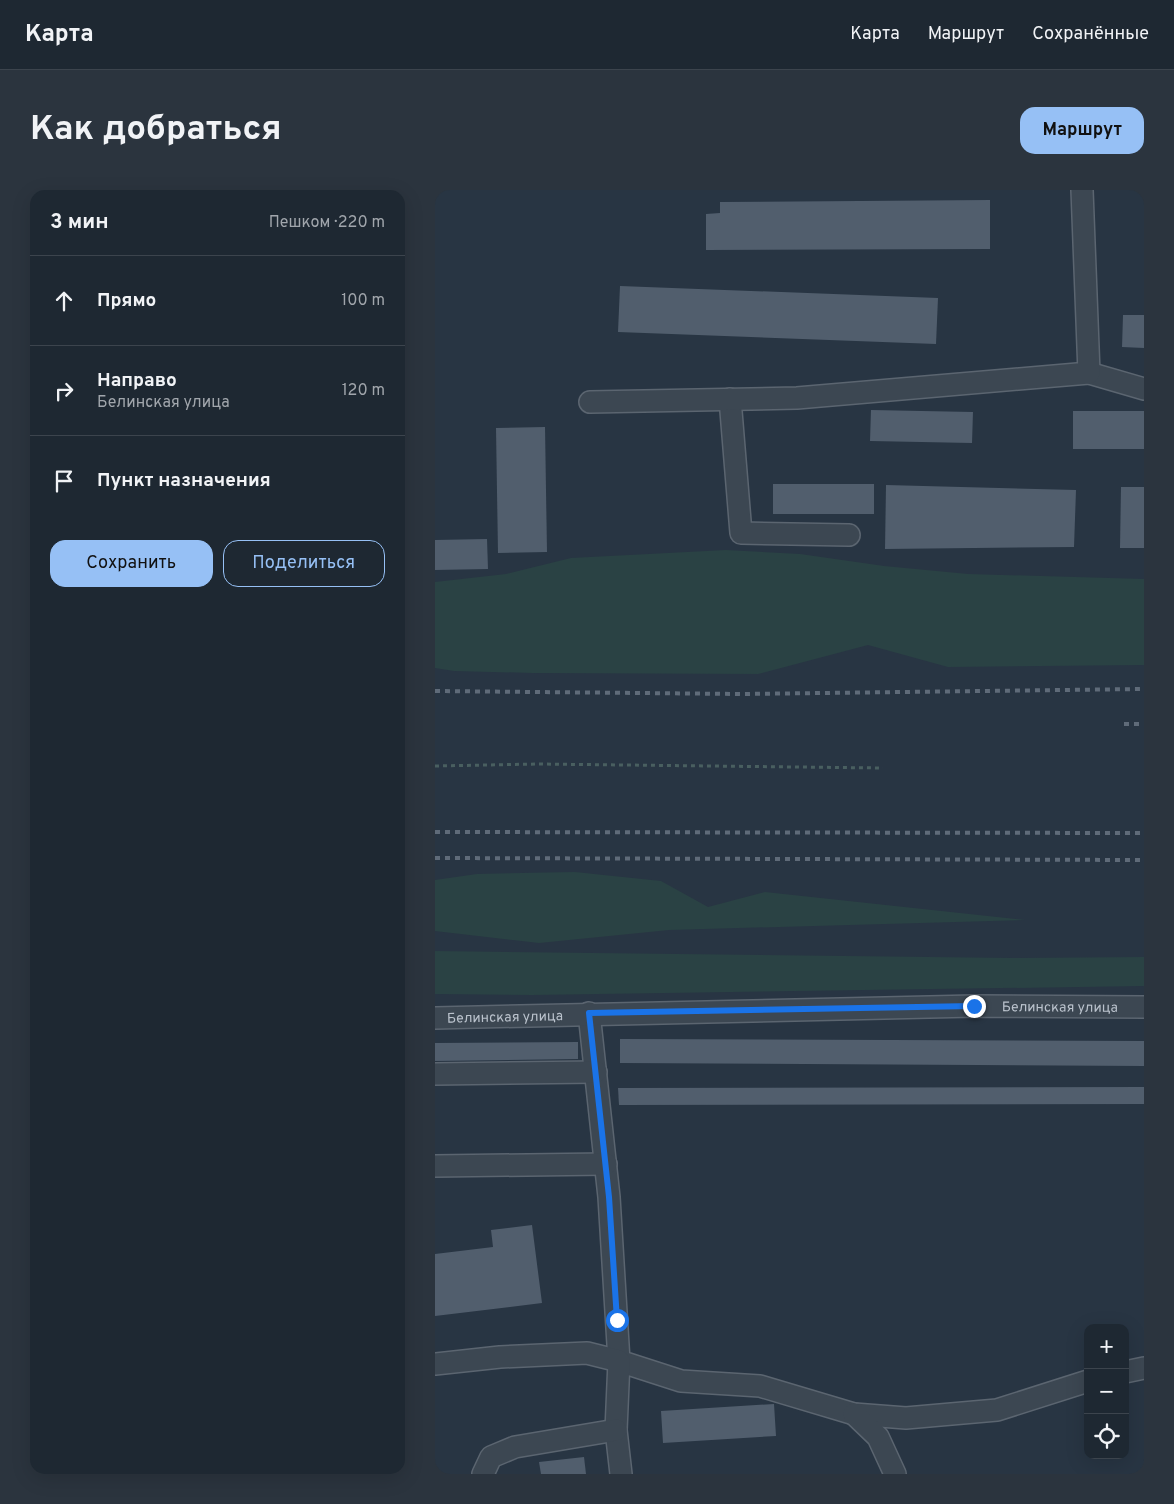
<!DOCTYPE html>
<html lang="ru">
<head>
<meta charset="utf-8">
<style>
  body { margin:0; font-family:Overpass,sans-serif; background:#2b343e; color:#f1f3f6 }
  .controls { position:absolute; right:15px; bottom:15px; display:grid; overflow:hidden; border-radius:10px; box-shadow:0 5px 20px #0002 }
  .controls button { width:45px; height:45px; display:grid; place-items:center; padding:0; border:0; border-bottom:1px solid #3c444d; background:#1e2832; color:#f1f3f6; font:25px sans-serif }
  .stop { position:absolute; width:15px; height:15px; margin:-11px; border:4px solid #1a73e8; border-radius:50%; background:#fff }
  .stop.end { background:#1a73e8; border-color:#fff; box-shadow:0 1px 5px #0008 }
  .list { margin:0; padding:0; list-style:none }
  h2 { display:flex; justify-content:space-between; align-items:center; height:65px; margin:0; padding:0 20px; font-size:21px }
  h2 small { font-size:16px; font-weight:400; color:#a1a6ac }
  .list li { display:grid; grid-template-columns:32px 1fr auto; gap:15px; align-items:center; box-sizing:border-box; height:90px; padding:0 20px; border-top:1px solid #3c444d }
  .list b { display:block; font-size:19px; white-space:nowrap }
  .list p { margin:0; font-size:16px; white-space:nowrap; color:#a1a6ac }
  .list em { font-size:16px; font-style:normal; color:#a1a6ac }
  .actions { display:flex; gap:10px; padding:15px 20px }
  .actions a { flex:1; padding:11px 0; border:1px solid #96c0f5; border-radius:15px; text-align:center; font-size:18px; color:#96c0f5 }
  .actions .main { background:#96c0f5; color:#111 }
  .icon { flex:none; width:28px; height:28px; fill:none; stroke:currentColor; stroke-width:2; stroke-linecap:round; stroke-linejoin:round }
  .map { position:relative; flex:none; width:709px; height:1284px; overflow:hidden; border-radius:15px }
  header { display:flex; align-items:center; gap:30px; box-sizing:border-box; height:70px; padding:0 25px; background:#1e2832; border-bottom:1px solid #3c444d }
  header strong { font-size:24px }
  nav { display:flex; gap:28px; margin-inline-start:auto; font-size:18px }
  .intro { display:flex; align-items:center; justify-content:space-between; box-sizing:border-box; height:120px; padding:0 30px }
  h1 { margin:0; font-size:35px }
  .button { padding:12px 22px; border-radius:15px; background:#96c0f5; color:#111; font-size:18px; font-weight:700 }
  main { display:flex; gap:30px; padding:0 30px }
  aside { flex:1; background:#1e2832; border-radius:15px; box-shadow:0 5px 20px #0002 }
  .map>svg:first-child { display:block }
  .green { fill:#2a4244 }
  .building { fill:#515e6d }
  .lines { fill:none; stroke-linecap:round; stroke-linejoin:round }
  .minor-casing { stroke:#5b6570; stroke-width:24 }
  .path { stroke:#495f60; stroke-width:3; stroke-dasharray:4 4; stroke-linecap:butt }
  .minor { stroke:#3c4752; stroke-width:21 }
  .rail { stroke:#5f6b79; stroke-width:4; stroke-dasharray:5 5; stroke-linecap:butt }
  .route { stroke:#1a73e8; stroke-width:6 }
  .labels { text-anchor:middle; stroke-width:4; stroke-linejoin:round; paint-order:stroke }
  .street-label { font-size:14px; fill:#bac2cc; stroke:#212c38 }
</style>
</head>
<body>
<header>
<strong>Карта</strong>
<nav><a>Карта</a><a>Маршрут</a><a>Сохранённые</a></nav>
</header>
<div class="intro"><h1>Как добраться</h1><a class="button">Маршрут</a></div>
<main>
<aside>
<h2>3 мин<small>Пешком · 220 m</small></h2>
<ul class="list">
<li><svg class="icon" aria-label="ahead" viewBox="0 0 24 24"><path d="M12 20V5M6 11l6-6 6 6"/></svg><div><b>Прямо</b></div><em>100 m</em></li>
<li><svg class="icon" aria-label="right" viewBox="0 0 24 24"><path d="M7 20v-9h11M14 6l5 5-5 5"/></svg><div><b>Направо</b><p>Белинская улица</p></div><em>120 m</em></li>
<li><svg class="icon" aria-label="arrive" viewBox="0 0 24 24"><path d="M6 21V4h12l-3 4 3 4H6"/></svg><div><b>Пункт назначения</b></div></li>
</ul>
<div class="actions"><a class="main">Сохранить</a><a>Поделиться</a></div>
</aside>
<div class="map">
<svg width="709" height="1284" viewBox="0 0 709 1284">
  <rect width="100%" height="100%" fill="#283543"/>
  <g class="green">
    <path d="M 291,360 L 365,364 L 449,376 L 533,384 L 709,389 L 709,475 L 513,477 L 433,455 L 323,484 L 98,483 L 19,481 L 0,478 L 0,392 L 71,384 L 136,368 Z"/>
    <path d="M 140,682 L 226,691 L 273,717 L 330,702 L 590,730 L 234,740 L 104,753 L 0,741 L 0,690 L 42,684 Z"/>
    <path d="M 0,761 L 578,768 L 709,767 L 709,796 L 97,805 L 0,804 Z"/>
  </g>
  <g class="building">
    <path d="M 555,10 L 555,59 L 271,60 L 271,24 L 285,23 L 285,12 Z"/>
    <path d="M 185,96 L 503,108 L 501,154 L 183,142 Z"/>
    <path d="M 688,125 L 709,125 L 709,158 L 687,157 Z"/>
    <path d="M 436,220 L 538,222 L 537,253 L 435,251 Z"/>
    <rect x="638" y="221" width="71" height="38"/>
    <path d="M 110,237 L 112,362 L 63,363 L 61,238 Z"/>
    <rect x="338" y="294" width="101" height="30"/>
    <path d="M 451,295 L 641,300 L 639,357 L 450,359 Z"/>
    <path d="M 686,297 L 709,297 L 709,358 L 685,358 Z"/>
    <path d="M 52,349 L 53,379 L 0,380 L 0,350 Z"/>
    <path d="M 185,849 L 709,851 L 709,876 L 185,873 Z"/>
    <path d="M 143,852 L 143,869 L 0,871 L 0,853 Z"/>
    <path d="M 709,897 L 709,914 L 184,915 L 183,898 Z"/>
    <path d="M 97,1035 L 107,1113 L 0,1126 L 0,1064 L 58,1057 L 56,1040 Z"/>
    <path d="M 339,1214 L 341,1246 L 228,1253 L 226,1221 Z"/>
    <path d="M 149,1267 L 151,1284 L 106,1284 L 104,1272 Z"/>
  </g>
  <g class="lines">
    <g class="minor-casing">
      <g id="minor">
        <path d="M 654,183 L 709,199"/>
        <path d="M 295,209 L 306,343 L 414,345"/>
        <path d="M 155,212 L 362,208 L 654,183 L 647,0"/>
        <path d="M 154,823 L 174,1007 L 184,1171 L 246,1191 L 325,1196 L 419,1224 L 471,1228 L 562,1220 L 653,1191"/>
        <path id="s1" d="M 0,828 L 539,816 L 709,817"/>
        <path d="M 0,884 L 161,882"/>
        <path d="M 0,976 L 171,974"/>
        <path d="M 0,1174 L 65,1167 L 152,1163 L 184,1171 L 181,1240 L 186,1284"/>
        <path d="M 690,1182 L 709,1178"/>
        <path d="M 419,1224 L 443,1247 L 460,1284"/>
        <path d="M 48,1284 L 56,1267 L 80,1257 L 181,1240"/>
      </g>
    </g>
    <path class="path" d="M 0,576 L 103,574 L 448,578"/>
    <use href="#minor" class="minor"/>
    <g class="rail">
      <path d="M 0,501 L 305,504 L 709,499"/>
      <path d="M 689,534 L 709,534"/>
      <path d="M 0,642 L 709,643"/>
      <path d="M 0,668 L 709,670"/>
    </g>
  </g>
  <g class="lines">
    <path class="route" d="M 182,1130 L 174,1007 L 154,823 L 539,816"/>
  </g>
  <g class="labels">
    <g class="street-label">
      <text dy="5" stroke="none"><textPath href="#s1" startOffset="625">Белинская улица</textPath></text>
      <text dy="5" stroke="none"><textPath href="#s1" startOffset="70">Белинская улица</textPath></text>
    </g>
  </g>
</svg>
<div class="controls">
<button>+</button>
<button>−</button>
<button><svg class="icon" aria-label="locate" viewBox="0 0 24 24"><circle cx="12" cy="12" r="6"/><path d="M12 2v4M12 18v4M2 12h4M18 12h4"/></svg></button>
</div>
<div class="stop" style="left:182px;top:1130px"></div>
<div class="stop end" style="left:539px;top:816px"></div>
</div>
</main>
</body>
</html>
